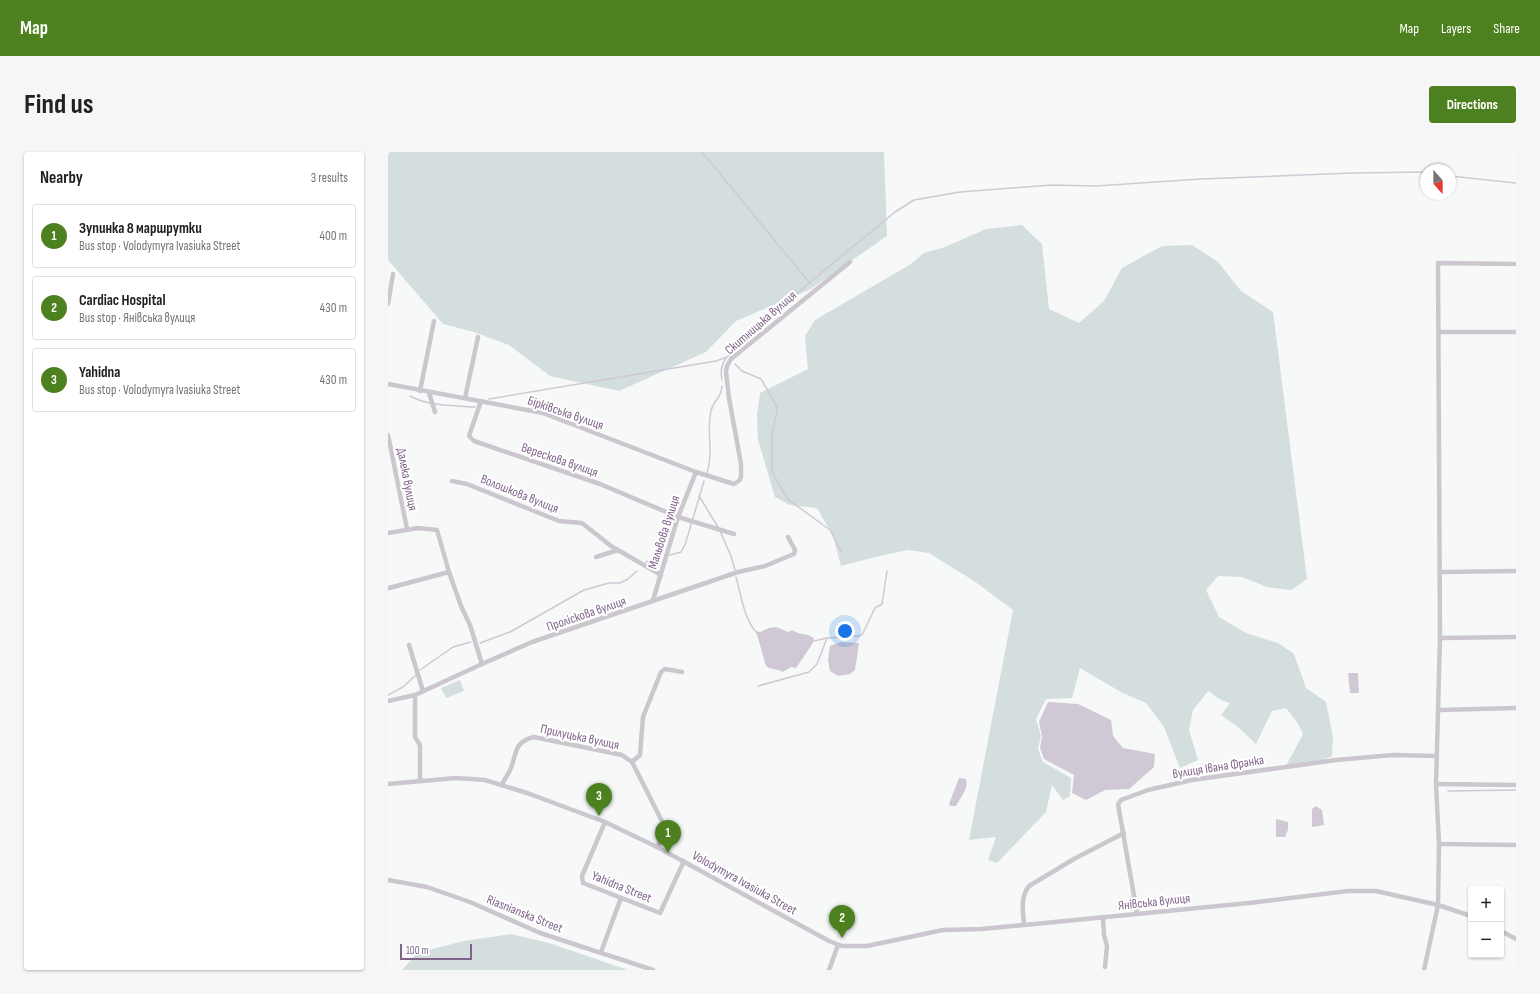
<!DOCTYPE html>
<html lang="en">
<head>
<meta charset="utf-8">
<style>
  body { margin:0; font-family:"Sofia Sans Condensed",sans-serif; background:#f6f6f6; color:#202124 }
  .controls { position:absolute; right:12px; bottom:12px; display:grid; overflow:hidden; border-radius:4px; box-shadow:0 1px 3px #0004 }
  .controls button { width:36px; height:36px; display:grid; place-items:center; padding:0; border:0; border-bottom:1px solid #e0e0e0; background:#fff; color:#202124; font:20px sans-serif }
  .compass { position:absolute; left:1032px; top:12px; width:36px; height:36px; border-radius:50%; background:#fff; box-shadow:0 1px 3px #0004; rotate:159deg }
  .scale { position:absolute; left:12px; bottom:10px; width:72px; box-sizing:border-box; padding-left:4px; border:2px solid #80648a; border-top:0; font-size:11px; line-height:14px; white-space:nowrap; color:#80648a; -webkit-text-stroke:3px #fff; paint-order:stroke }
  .you { position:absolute; left:457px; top:479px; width:14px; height:14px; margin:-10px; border:3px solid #fff; border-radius:50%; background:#1a73e8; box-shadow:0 0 0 6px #1a73e833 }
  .badge { display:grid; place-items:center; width:26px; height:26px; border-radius:50%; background:#4d811f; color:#fff; font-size:13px; font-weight:700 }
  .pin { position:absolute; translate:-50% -33px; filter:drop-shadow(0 1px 2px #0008) }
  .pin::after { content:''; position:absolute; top:21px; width:14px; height:12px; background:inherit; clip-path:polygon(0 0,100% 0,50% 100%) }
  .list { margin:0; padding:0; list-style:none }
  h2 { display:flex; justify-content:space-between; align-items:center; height:52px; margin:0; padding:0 16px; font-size:17px }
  h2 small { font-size:13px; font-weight:400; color:#757577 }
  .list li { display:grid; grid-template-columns:26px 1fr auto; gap:12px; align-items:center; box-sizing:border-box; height:64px; margin:0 8px 8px; padding:0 8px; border:1px solid #e0e0e0; border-radius:4px }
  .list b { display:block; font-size:15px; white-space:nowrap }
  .list p { margin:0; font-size:13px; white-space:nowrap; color:#757577 }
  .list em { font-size:13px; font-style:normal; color:#757577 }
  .map { position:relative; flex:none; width:1128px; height:818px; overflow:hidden; border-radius:4px }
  header { display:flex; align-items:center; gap:24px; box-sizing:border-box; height:56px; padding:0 20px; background:#4d811f; color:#fff }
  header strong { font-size:19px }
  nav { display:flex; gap:22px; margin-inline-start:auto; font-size:14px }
  .intro { display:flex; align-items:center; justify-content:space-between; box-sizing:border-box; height:96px; padding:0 24px }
  h1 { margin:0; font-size:28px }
  .button { padding:10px 18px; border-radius:4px; background:#4d811f; color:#fff; font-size:14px; font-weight:700 }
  main { display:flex; gap:24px; padding:0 24px }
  aside { flex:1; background:#fff; border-radius:4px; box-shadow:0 1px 3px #0004 }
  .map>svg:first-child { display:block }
  .green { fill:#d4dede }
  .water { fill:#d0c8d5 }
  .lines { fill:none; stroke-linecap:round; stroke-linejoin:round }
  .stream { stroke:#d0c8d5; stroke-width:1.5 }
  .minor { stroke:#ccc6ce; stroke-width:4.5 }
  .labels { text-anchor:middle; stroke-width:4; stroke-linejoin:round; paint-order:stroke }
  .street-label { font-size:13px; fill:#80648a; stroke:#fff }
</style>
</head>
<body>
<header>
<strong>Map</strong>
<nav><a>Map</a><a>Layers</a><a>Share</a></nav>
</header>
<div class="intro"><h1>Find us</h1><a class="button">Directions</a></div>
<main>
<aside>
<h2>Nearby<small>3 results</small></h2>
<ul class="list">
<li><span class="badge">1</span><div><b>Зупинка 8 маршрутки</b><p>Bus stop · Volodymyra Ivasiuka Street</p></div><em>400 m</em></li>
<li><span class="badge">2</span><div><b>Cardiac Hospital</b><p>Bus stop · Янівська вулиця</p></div><em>430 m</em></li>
<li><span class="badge">3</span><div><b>Yahidna</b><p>Bus stop · Volodymyra Ivasiuka Street</p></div><em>430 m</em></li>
</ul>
</aside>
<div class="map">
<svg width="1128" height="818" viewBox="0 0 1128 818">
  <rect width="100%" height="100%" fill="#f6f9f7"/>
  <g class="green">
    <path d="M 0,0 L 496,0 L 499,84 L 421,138 L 348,169 L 318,200 L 231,239 L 162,224 L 121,193 L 86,180 L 55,172 L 0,108 Z"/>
    <path d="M 634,73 L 654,92 L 661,157 L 691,171 L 716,149 L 734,116 L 774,94 L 804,93 L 830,110 L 853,139 L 885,160 L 919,427 L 903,438 L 879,435 L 854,425 L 830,424 L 818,438 L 831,465 L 858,481 L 890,491 L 906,502 L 918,536 L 938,550 L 945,585 L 944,604 L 925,612 L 898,614 L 915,582 L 909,570 L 898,556 L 884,559 L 868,592 L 851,576 L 833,563 L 842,551 L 833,548 L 820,539 L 805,558 L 801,578 L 810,608 L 792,616 L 776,575 L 758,551 L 733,540 L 692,516 L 684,546 L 658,547 L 648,567 L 653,584 L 650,597 L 655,610 L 683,626 L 682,644 L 675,648 L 664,633 L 658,660 L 609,711 L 600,708 L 608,685 L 581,688 L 625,458 L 586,429 L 541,401 L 520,398 L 491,404 L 453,414 L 445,384 L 429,356 L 402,353 L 387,345 L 370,288 L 369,264 L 372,241 L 420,217 L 417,184 L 427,168 L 523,112 L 536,101 L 557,95 L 598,77 Z"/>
    <path d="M 72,528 L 76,539 L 58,546 L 53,536 Z"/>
    <path d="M 123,782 L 161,791 L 240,818 L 14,818 L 29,801 L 76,789 Z"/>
  </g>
  <g class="water">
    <path d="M 388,475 L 400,480 L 404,478 C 411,483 419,481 426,486 L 425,491 L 408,516 L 403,515 L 395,520 C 390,517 383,518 378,514 L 368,479 L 372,480 L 381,476 Z"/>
    <path d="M 453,490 L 471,491 L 467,518 L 462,522 L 450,524 L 442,519 L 440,508 L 442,494 Z"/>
    <path d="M 960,521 L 970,521 L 971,541 L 962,541 Z"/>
    <path d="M 660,550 L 690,552 L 723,568 L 725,584 L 735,596 L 767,602 L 766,615 L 741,637 L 717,638 L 698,648 L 684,641 L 686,623 L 656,607 L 652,596 L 654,584 L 651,570 Z"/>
    <path d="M 571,626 L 578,627 C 581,636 572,646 568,654 L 562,654 L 561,652 Z"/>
    <path d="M 928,654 L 934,658 L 936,673 L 924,675 L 924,657 Z"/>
    <path d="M 888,667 L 900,670 L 900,678 L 897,685 L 888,685 Z"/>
  </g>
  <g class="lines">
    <g class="stream">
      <path d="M 314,0 L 421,130"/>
      <path d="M 1062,24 L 1128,31"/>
      <path d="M 347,212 L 354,219 L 373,227 L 388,253 L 389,259 L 384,282 L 384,319 L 394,338 L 401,348 L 442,378 L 454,401"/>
      <path d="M 334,228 C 332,219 333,213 338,206"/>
      <path d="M 22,244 C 39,254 68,254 87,255"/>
      <path d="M 101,247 L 328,209 L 339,205 L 421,131 L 507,60 L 526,48 L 572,40 L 664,33 L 708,34 L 813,27 L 965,21 L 1038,20"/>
      <path d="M 319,321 C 326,300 318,280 323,259 C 325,248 333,248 334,234"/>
      <path d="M 311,344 L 330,375"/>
      <path d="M 332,379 L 343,404 L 347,418"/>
      <path d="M 282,403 L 293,400 L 297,393 L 316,329"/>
      <path d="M 258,410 L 269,406"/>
      <path d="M 348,425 C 353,442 356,468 369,481"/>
      <path d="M 426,489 L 439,486 L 471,484 L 474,483 L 487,456 L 494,452 L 499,419"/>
      <path d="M 92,491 L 122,480 L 196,438 L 221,431 L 232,431 L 240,427 L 249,419"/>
      <path d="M 32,518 L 65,495 L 83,490"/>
      <path d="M 370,534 L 421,520 L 429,512 L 439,486"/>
      <path d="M 0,543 L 15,535 L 28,523"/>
      <path d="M 1060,639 L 1128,638"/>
    </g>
    <g class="minor">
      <path d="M 0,152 L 5,122"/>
      <path d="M 1051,180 L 1128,180"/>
      <path d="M 0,232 L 155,261 L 308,320 L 346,332 L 352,328 L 353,324 L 353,312 L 341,246 L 338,220 L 339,214 L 343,207 L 462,110"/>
      <path d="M 32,239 L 46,169"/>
      <path d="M 41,241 L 47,260"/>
      <path d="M 77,246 L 90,185"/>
      <path d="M 93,249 L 81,284 L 86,289 L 212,332 L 290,365 L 346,382"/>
      <path d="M 0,283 L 19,377"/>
      <path d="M 64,329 L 79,332 L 171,369 L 194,371 L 223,394 L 273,423"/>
      <path d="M 0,381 L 30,376 L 49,378 L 61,420 L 73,454 L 82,473 L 94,512"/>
      <path d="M 208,405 L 230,398"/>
      <path d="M 1052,420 L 1128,419"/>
      <path d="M 1,436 L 61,420"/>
      <path d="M 265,448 L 290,365 L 308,320"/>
      <path d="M 1052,486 L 1128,485"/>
      <path d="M 21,493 L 35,539"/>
      <path d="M 27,543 L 27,585 L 32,593 L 32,629"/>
      <path d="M 0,549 L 27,543 L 94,512 L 144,490 L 350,420 L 377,414 L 406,402 L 407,398 L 400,385"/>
      <path d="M 1051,558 L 1128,556"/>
      <path d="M 0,632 L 68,626 L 97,628 L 139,641 L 217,670 L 269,695 L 441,789 L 454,794 L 479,794 L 555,778 L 594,777 L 636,773 L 861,751 L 960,739 L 988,739 L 1050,753 L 1083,764"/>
      <path d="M 114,632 C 117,627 121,621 123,616 C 129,600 126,590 146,585 L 234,603 L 244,610"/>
      <path d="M 1048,632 L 1128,633"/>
      <path d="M 217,670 L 194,724 L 195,731 L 272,761 L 296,709"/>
      <path d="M 1051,692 L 1128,693"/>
      <path d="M 269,695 L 279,679 L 244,610 L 252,603 L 255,565 L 273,520 L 277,517 L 294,520"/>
      <path d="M 0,728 L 39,735 L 82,750 L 152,781 L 265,818"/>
      <path d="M 749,761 L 730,652 L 733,648 L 760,638 L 804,628 L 948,608 L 1005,603 L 1049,604"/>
      <path d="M 715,765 L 716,783 L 719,794 L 717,815"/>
      <path d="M 636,773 C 635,760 632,745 641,734 L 686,707 L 736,681"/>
      <path d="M 1113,779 L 1128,787"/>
      <path d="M 213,800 L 233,746"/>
      <path d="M 441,818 L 450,793"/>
      <path d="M 1036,818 L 1050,753 L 1051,692 L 1048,632 L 1052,486 L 1050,111 L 1128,112"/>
    </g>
  </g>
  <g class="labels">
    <g class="street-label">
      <text transform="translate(372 170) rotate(-41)" y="5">Скитницька вулиця</text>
      <text transform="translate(178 260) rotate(19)" y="5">Бірківська вулиця</text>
      <text transform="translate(172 307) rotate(19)" y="5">Верескова вулиця</text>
      <text transform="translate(20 327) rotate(79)" y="5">Далека вулиця</text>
      <text transform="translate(132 341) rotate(22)" y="5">Волошкова вулиця</text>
      <text transform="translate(275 380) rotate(-72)" y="5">Мальвова вулиця</text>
      <text transform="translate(198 461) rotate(-19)" y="5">Проліскова вулиця</text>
      <text transform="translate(192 584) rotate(12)" y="5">Прилуцька вулиця</text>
      <text transform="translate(830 614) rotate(-9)" y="5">вулиця Івана Франка</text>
      <text transform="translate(357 730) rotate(29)" y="5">Volodymyra Ivasiuka Street</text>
      <text transform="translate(234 734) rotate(22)" y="5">Yahidna Street</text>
      <text transform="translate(766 749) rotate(-6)" y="5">Янівська вулиця</text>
      <text transform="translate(137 761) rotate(22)" y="5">Riasnianska Street</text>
    </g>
  </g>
</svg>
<div class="controls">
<button>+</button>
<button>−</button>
</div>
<svg class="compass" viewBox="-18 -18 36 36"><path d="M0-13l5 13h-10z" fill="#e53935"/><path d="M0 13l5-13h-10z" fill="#757577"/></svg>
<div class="scale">100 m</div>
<div class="you"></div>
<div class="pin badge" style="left:280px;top:701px">1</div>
<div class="pin badge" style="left:454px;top:786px">2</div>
<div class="pin badge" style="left:211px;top:664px">3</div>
</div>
</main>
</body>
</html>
